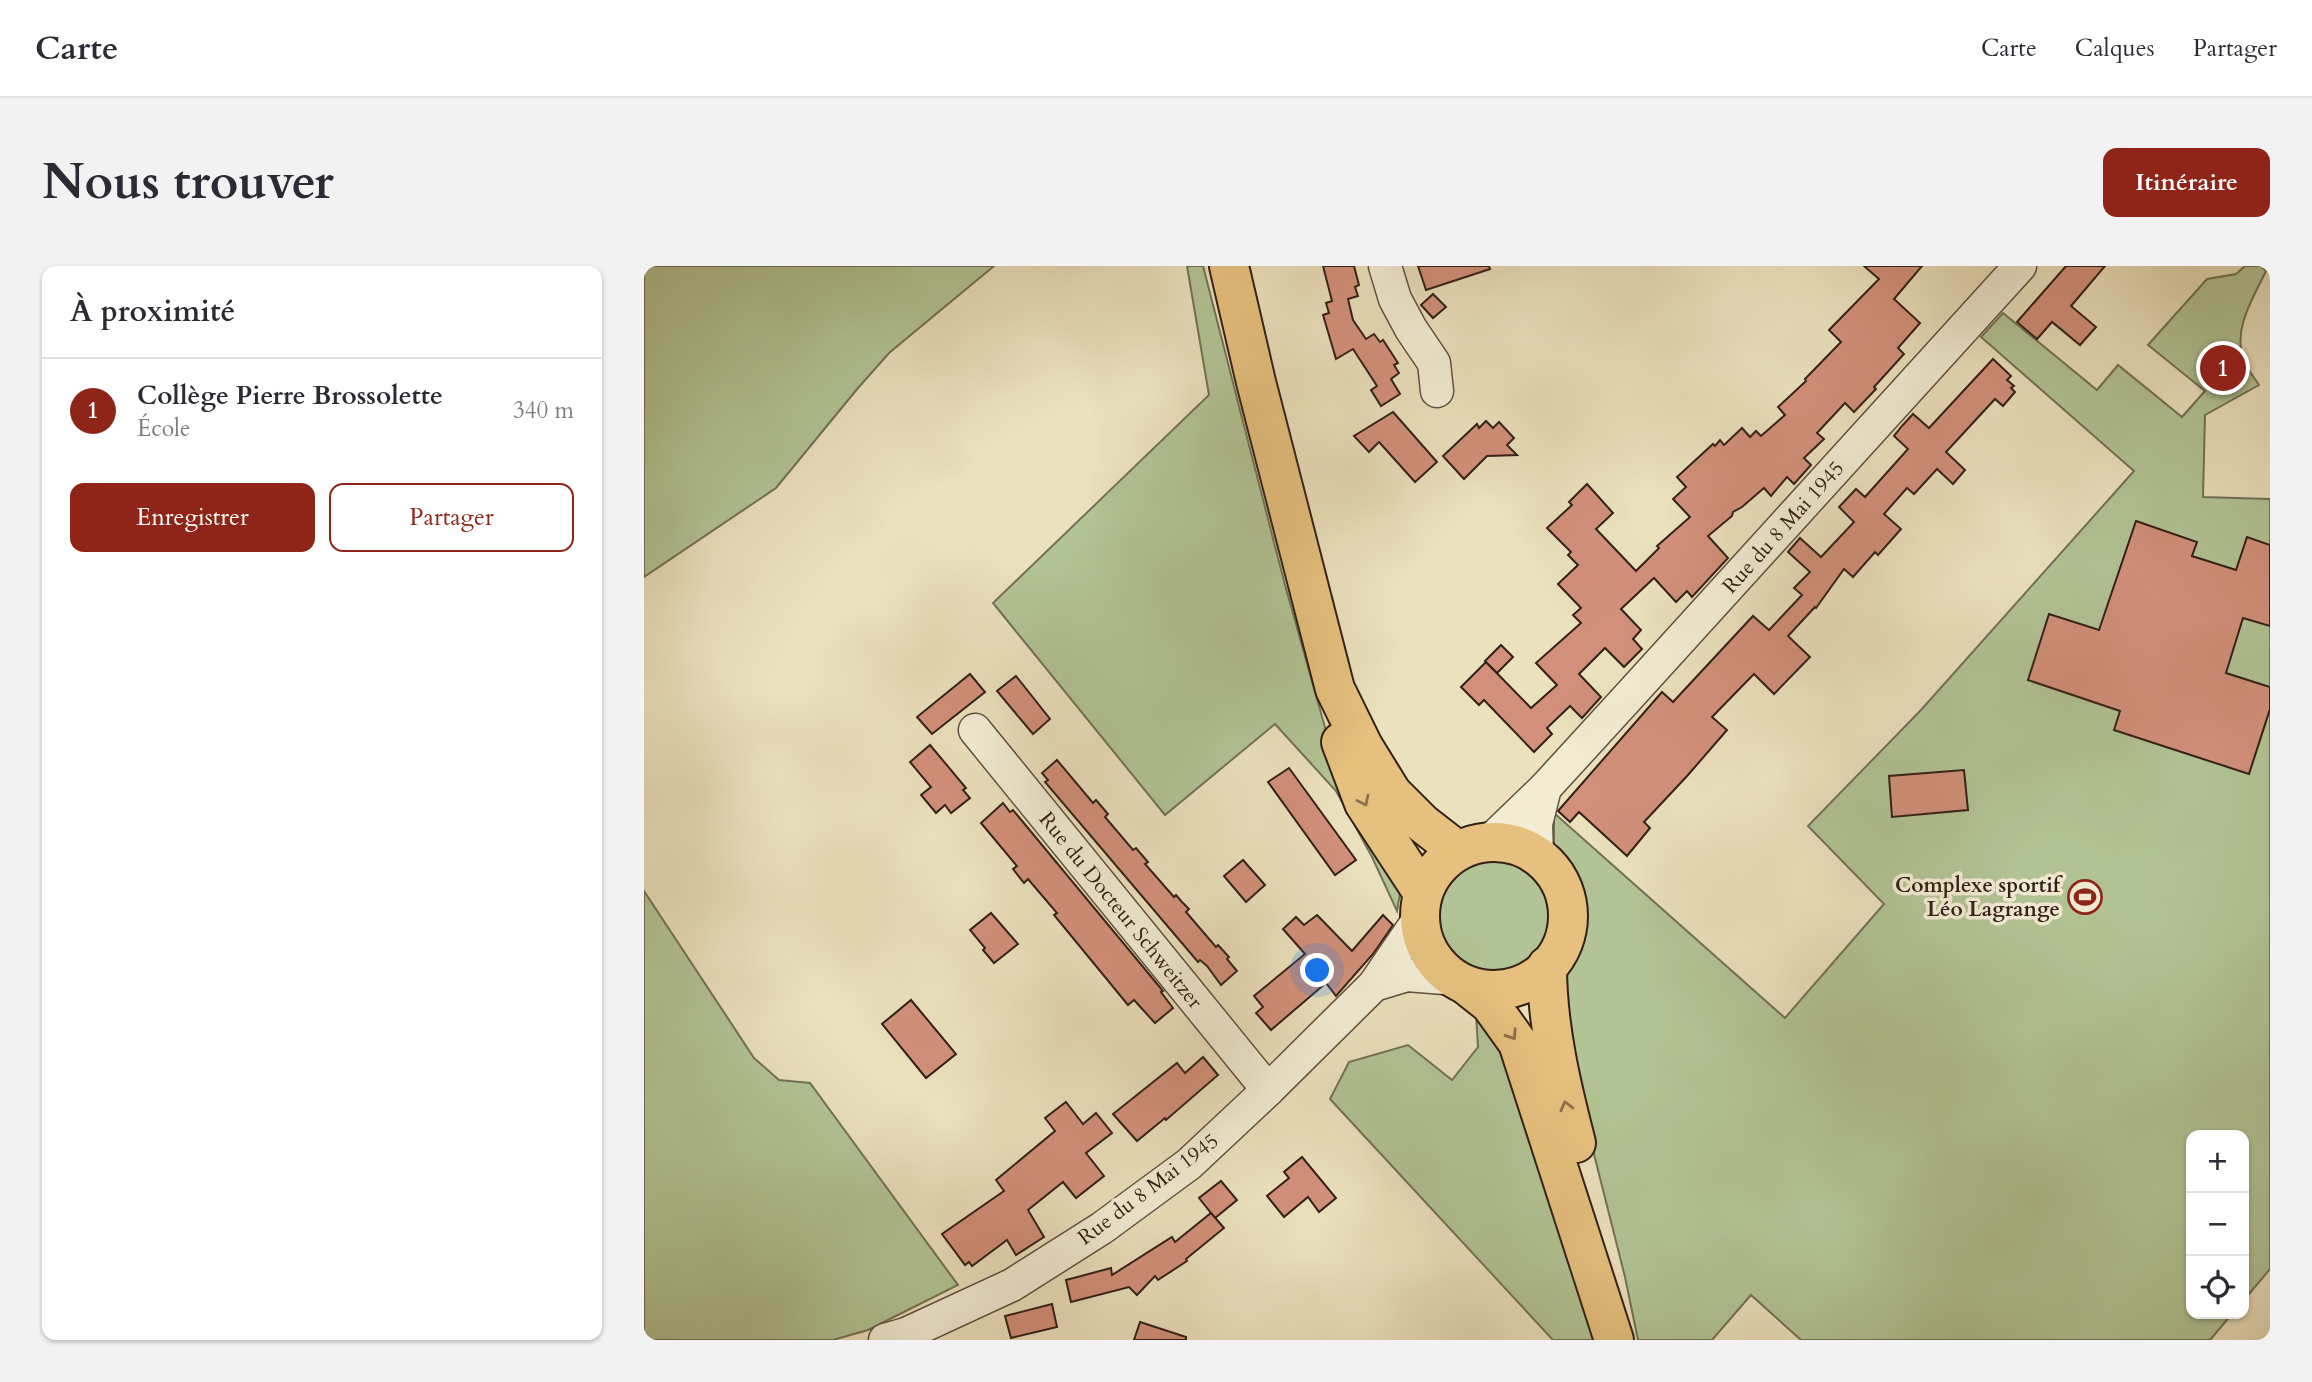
<!DOCTYPE html>
<html lang="fr">
<head>
<meta charset="utf-8">
<style>
  body { margin:0; font-family:Cardo,serif; background:#f2f2f3; color:#2b2b33 }
  .controls { position:absolute; right:21px; bottom:21px; display:grid; overflow:hidden; border-radius:14px; box-shadow:0 2px 5px #0004 }
  .controls button { width:63px; height:63px; display:grid; place-items:center; padding:0; border:0; border-bottom:2px solid #e1e1e2; background:#fff; color:#2b2b33; font:35px sans-serif }
  .you { position:absolute; left:674px; top:705px; width:24px; height:24px; margin:-18px; border:5px solid #fff; border-radius:50%; background:#1a73e8; box-shadow:0 0 0 10px #1a73e833 }
  .badge { display:grid; place-items:center; width:46px; height:46px; border-radius:50%; background:#8f2418; color:#fff; font-size:23px; font-weight:700 }
  .pin { position:absolute; translate:-50% -50%; border:4px solid #fff; box-shadow:0 2px 7px #0006 }
  .list { margin:0; padding:0; list-style:none }
  h2 { display:flex; justify-content:space-between; align-items:center; height:91px; margin:0; padding:0 28px; font-size:30px }
  h2 small { font-size:23px; font-weight:400; color:#7c7c81 }
  .list li { display:grid; grid-template-columns:46px 1fr auto; gap:21px; align-items:center; box-sizing:border-box; height:105px; padding:0 28px; border-top:2px solid #e1e1e2 }
  .list b { display:block; font-size:26px; white-space:nowrap }
  .list p { margin:0; font-size:23px; white-space:nowrap; color:#7c7c81 }
  .list em { font-size:23px; font-style:normal; color:#7c7c81 }
  .actions { display:flex; gap:14px; padding:21px 28px }
  .actions a { flex:1; padding:16px 0; border:2px solid #8f2418; border-radius:14px; text-align:center; font-size:24px; color:#8f2418 }
  .actions .main { background:#8f2418; color:#fff }
  .icon { flex:none; width:38px; height:38px; fill:none; stroke:currentColor; stroke-width:2; stroke-linecap:round; stroke-linejoin:round }
  .map { position:relative; flex:none; width:1626px; height:1074px; overflow:hidden; border-radius:14px }
  header { display:flex; align-items:center; gap:42px; box-sizing:border-box; height:98px; padding:0 35px; background:#fff; border-bottom:2px solid #e1e1e2 }
  header strong { font-size:33px }
  nav { display:flex; gap:38px; margin-inline-start:auto; font-size:24px }
  .intro { display:flex; align-items:center; justify-content:space-between; box-sizing:border-box; height:168px; padding:0 42px }
  h1 { margin:0; font-size:49px }
  .button { padding:18px 32px; border-radius:14px; background:#8f2418; color:#fff; font-size:24px; font-weight:700 }
  main { display:flex; gap:42px; padding:0 42px }
  aside { flex:1; background:#fff; border-radius:14px; box-shadow:0 2px 5px #0004 }
  .map>svg:first-child { display:block }
  .green { fill:#b2c495; stroke:#727256; stroke-width:2 }
  .building { fill:#d2907a; stroke:#322016; stroke-width:2 }
  .lines { fill:none; stroke-linecap:round; stroke-linejoin:round }
  .minor-casing { stroke:#605040; stroke-width:35 }
  .major-casing { stroke:#322016; stroke-width:42 }
  .minor { stroke:#f2ecd4; stroke-width:32 }
  .major { stroke:#e6c07e; stroke-width:38 }
  .oneway { stroke:#8c704a }
  .labels { text-anchor:middle; stroke-width:7; stroke-linejoin:round; paint-order:stroke }
  .street-label { font-size:21px; fill:#322016; stroke:#f2ecd4 }
  .poi-label { font-size:21px; font-weight:bold; fill:#322016; stroke:#f2ecd4; text-anchor:end }
</style>
</head>
<body>
<header>
<strong>Carte</strong>
<nav><a>Carte</a><a>Calques</a><a>Partager</a></nav>
</header>
<div class="intro"><h1>Nous trouver</h1><a class="button">Itinéraire</a></div>
<main>
<aside>
<h2>À proximité<small></small></h2>
<ul class="list">
<li><span class="badge">1</span><div><b>Collège Pierre Brossolette</b><p>École</p></div><em>340 m</em></li>
</ul>
<div class="actions"><a class="main">Enregistrer</a><a>Partager</a></div>
</aside>
<div class="map">
<svg width="1626" height="1074" viewBox="0 0 1626 1074">
  <rect width="100%" height="100%" fill="#ebe1bd"/>
  <filter id="stains"><feTurbulence type="fractalNoise" baseFrequency=".00286" numOctaves="4"/><feColorMatrix values="0 0 0 0 .2 0 0 0 0 .09 0 0 0 0 .02 0 0 0 .5 -.17"/></filter>
  <radialGradient id="worn" r=".72"><stop offset=".6" stop-color="#630" stop-opacity="0"/><stop offset="1" stop-color="#630" stop-opacity=".3"/></radialGradient>
  <g class="green">
    <path d="M 0,0 L 350,0 L 245,87 L 214,122 L 132,222 L 0,311 Z"/>
    <path d="M 543,0 L 559,0 L 641,319 L 691,497 L 754,617 L 756,627 L 753,645 L 728,591 L 692,525 L 631,458 L 521,549 L 349,337 L 565,129 Z"/>
    <path d="M 1601,0 L 1617,0 L 1622,5 C 1609,32 1588,64 1600,95 C 1603,103 1610,111 1615,119 L 1561,149 L 1559,231 L 1626,233 L 1626,1003 L 1600,1034 L 1600,869 L 1547,869 L 1547,1048 L 1588,1048 L 1566,1074 L 1157,1074 L 1107,1029 L 1068,1074 L 994,1074 L 981,1011 L 931,813 L 918,716 L 933,681 L 939,659 L 938,635 L 926,604 L 917,593 L 910,580 L 910,547 L 1141,752 L 1240,638 L 1164,560 L 1277,444 L 1490,205 L 1337,71 L 1359,47 L 1453,124 L 1474,99 L 1538,151 L 1561,125 L 1504,79 L 1563,13 L 1592,8 Z"/>
    <circle cx="847" cy="651" r="59"/>
    <path d="M 0,625 L 110,792 L 135,814 L 166,817 L 314,1019 L 224,1064 L 189,1074 L 0,1074 Z"/>
    <path d="M 832,748 L 855,769 L 954,1074 L 909,1074 L 686,833 L 705,796 L 764,779 L 808,814 L 834,781 Z"/>
  </g>
  <g class="building">
    <path d="M 679,0 L 710,0 L 715,19 L 711,21 L 714,30 L 704,33 L 709,54 L 722,73 L 730,68 L 736,76 L 739,74 L 754,97 L 750,99 L 755,107 L 747,113 L 756,128 L 737,140 L 727,124 L 733,120 L 709,83 L 692,93 L 679,49 L 685,47 L 682,37 L 688,35 Z"/>
    <path d="M 774,0 L 845,0 L 846,3 L 782,24 Z"/>
    <path d="M 1220,0 L 1278,0 L 1250,33 L 1276,57 L 1254,82 L 1260,88 L 1230,121 L 1232,123 L 1210,146 L 1201,137 L 1173,167 L 1180,173 L 1160,192 L 1167,199 L 1150,218 L 1143,211 L 1127,230 L 1120,222 L 1098,241 L 1089,246 L 1088,250 L 1064,270 L 1084,292 L 1048,331 L 1043,325 L 1032,336 L 1010,312 L 977,343 L 997,364 L 989,373 L 998,383 L 980,401 L 961,382 L 935,408 L 957,431 L 938,452 L 926,440 L 903,462 L 908,468 L 890,486 L 840,434 L 835,439 L 817,421 L 842,396 L 887,442 L 913,419 L 892,397 L 937,357 L 929,349 L 937,342 L 914,318 L 934,299 L 924,289 L 927,286 L 903,262 L 928,239 L 925,236 L 943,218 L 969,247 L 952,263 L 992,305 L 1015,282 L 1013,280 L 1046,251 L 1029,233 L 1042,221 L 1033,211 L 1069,178 L 1071,180 L 1076,174 L 1080,179 L 1098,162 L 1106,171 L 1112,165 L 1117,170 L 1141,149 L 1134,141 L 1162,115 L 1161,113 L 1197,76 L 1185,64 L 1235,13 Z"/>
    <path d="M 1422,0 L 1461,0 L 1427,40 L 1452,61 L 1436,79 L 1408,56 L 1393,73 L 1373,56 Z"/>
    <path d="M 789,28 L 802,41 L 789,52 L 777,39 Z"/>
    <path d="M 1349,93 L 1367,110 L 1363,114 L 1370,120 L 1367,122 L 1371,126 L 1359,140 L 1351,133 L 1302,186 L 1321,204 L 1309,218 L 1293,203 L 1270,228 L 1263,222 L 1240,248 L 1257,263 L 1234,289 L 1231,286 L 1209,311 L 1200,303 L 1172,342 L 1171,341 L 1144,370 L 1166,391 L 1130,428 L 1110,408 L 1068,451 L 1083,464 L 1044,509 L 1000,556 L 1006,562 L 983,590 L 935,546 L 926,556 L 914,545 L 1018,426 L 1029,436 L 1109,350 L 1125,364 L 1158,329 L 1150,322 L 1166,306 L 1144,286 L 1156,272 L 1177,291 L 1210,256 L 1195,241 L 1212,223 L 1221,231 L 1264,183 L 1250,170 L 1258,160 L 1269,148 L 1285,162 Z"/>
    <path d="M 749,146 L 793,196 L 771,216 L 735,176 L 725,186 L 710,170 Z"/>
    <path d="M 842,155 L 849,162 L 855,156 L 870,172 L 863,179 L 873,189 L 843,190 L 820,213 L 799,190 L 833,158 L 835,162 Z"/>
    <path d="M 1492,255 L 1553,276 L 1548,290 L 1592,304 L 1603,271 L 1626,279 L 1626,360 L 1599,352 L 1582,407 L 1626,421 L 1626,443 L 1605,508 L 1470,464 L 1476,445 L 1384,414 L 1405,348 L 1455,364 Z"/>
    <path d="M 857,379 L 869,391 L 853,407 L 841,395 Z"/>
    <path d="M 326,408 L 341,426 L 288,468 L 273,451 Z"/>
    <path d="M 372,410 L 406,453 L 389,468 L 353,425 Z"/>
    <path d="M 286,479 L 322,522 L 319,524 L 326,532 L 307,547 L 301,539 L 292,547 L 277,529 L 287,521 L 266,496 Z"/>
    <path d="M 413,494 L 449,537 L 452,534 L 464,548 L 461,551 L 489,584 L 492,582 L 504,596 L 501,598 L 530,631 L 532,629 L 538,636 L 545,643 L 542,646 L 572,681 L 574,679 L 585,691 L 583,693 L 593,705 L 577,719 L 563,700 L 556,694 L 554,696 L 401,516 L 404,514 L 398,507 Z"/>
    <path d="M 645,502 L 712,594 L 691,609 L 624,516 Z"/>
    <path d="M 1320,504 L 1324,544 L 1248,551 L 1245,510 Z"/>
    <path d="M 359,537 L 366,546 L 369,544 L 519,725 L 517,726 L 529,742 L 511,757 L 490,734 L 484,739 L 410,649 L 413,647 L 384,613 L 380,617 L 369,603 L 373,600 L 337,557 Z"/>
    <path d="M 599,594 L 621,619 L 602,636 L 580,610 Z"/>
    <path d="M 347,647 L 374,678 L 350,697 L 339,684 L 341,682 L 326,664 Z"/>
    <path d="M 673,649 L 708,685 L 739,649 L 749,659 L 729,688 L 692,730 L 682,717 L 627,764 L 612,747 L 619,741 L 610,730 L 661,688 L 639,663 L 652,651 L 660,659 Z"/>
    <path d="M 267,734 L 312,788 L 282,812 L 238,758 Z"/>
    <path d="M 559,791 L 574,809 L 522,854 L 521,852 L 493,875 L 469,848 L 533,797 L 541,807 Z"/>
    <path d="M 422,836 L 439,858 L 452,847 L 468,867 L 442,887 L 460,910 L 432,932 L 419,916 L 384,944 L 400,971 L 372,989 L 363,974 L 328,1000 L 325,996 L 321,999 L 298,968 L 360,925 L 352,914 L 411,865 L 401,852 Z"/>
    <path d="M 658,891 L 692,932 L 675,946 L 664,931 L 640,951 L 623,930 L 645,912 L 640,906 Z"/>
    <path d="M 577,915 L 593,934 L 571,952 L 555,932 Z"/>
    <path d="M 567,947 L 580,962 L 542,993 L 543,995 L 514,1014 L 511,1010 L 493,1029 L 485,1021 L 427,1036 L 422,1014 L 467,1002 L 468,1009 L 528,971 L 531,976 Z"/>
    <path d="M 408,1038 L 413,1061 L 367,1072 L 361,1050 Z"/>
    <path d="M 496,1056 L 542,1071 L 542,1074 L 490,1074 Z"/>
  </g>
  <g class="lines">
    <g class="minor-casing">
      <g id="minor">
        <path d="M 741,0 L 751,33 L 767,63 L 790,97 L 793,125"/>
        <path d="M 331,464 L 624,824"/>
        <path d="M 845,576 L 901,522 L 987,428 L 1376,0"/>
        <path d="M 893,590 L 892,558 L 901,522"/>
        <path d="M 730,719 L 763,709 L 813,713"/>
        <path d="M 241,1074 L 262,1068 L 368,1019 L 458,962 L 545,898 L 624,824 L 730,719 L 775,653"/>
      </g>
    </g>
    <g class="major-casing">
      <g id="major">
        <path d="M 585,0 L 612,116 L 691,423 L 719,480 L 748,527 L 778,557 L 814,585"/>
        <path d="M 697,476 L 720,537 L 779,627"/>
        <circle cx="850" cy="650" r="74"/>
        <path d="M 903,700 C 903,760 917,819 932,877"/>
        <path d="M 822,719 L 846,738 L 874,777 L 970,1074"/>
      </g>
    </g>
    <use href="#minor" class="minor"/>
    <use href="#major" class="major"/>
  </g>
  <defs><path id="oneway-chevron" d="M-2-3.5L2.5 0L-2 3.5" fill="none" stroke-width="1.6" stroke-linecap="round" stroke-linejoin="round" transform="scale(1.75)"/></defs>
  <g class="oneway">
    <use href="#oneway-chevron" transform="translate(720 535) rotate(64)"/>
    <use href="#oneway-chevron" transform="translate(868 769) rotate(57)"/>
    <use href="#oneway-chevron" transform="translate(922 840) rotate(-104)"/>
  </g>
  <defs>
    <g id="stadium-ring" transform="scale(1.75)"><circle r="9.5" fill="#f2ecd4" stroke="#8f2418" stroke-width="1.5"/><path d="M0-5a6.5 5 0 1 0 0 10a6.5 5 0 1 0 0-10ZM-3.5-1.8h7v3.6h-7Z" fill="#8f2418"/></g>
  </defs>
  <g fill-rule="evenodd">
    <use href="#stadium-ring" x="1441" y="631"/>
  </g>
  <g class="labels">
    <g class="street-label">
      <text transform="translate(1139 261) rotate(-48)" y="7">Rue du 8 Mai 1945</text>
      <text transform="translate(477 644) rotate(51)" y="7">Rue du Docteur Schweitzer</text>
      <text transform="translate(504 923) rotate(-37)" y="7">Rue du 8 Mai 1945</text>
    </g>
    <g class="poi-label">
      <text x="1416" y="626">Complexe sportif<tspan x="1416" dy="24">Léo Lagrange</tspan></text>
    </g>
  </g>
  <rect width="100%" height="100%" filter="url(#stains)"/>
  <rect width="100%" height="100%" fill="url(#worn)"/>
</svg>
<div class="controls">
<button>+</button>
<button>−</button>
<button><svg class="icon" aria-label="locate" viewBox="0 0 24 24"><circle cx="12" cy="12" r="6"/><path d="M12 2v4M12 18v4M2 12h4M18 12h4"/></svg></button>
</div>
<div class="you"></div>
<div class="pin badge" style="left:1579px;top:102px">1</div>
</div>
</main>
</body>
</html>
